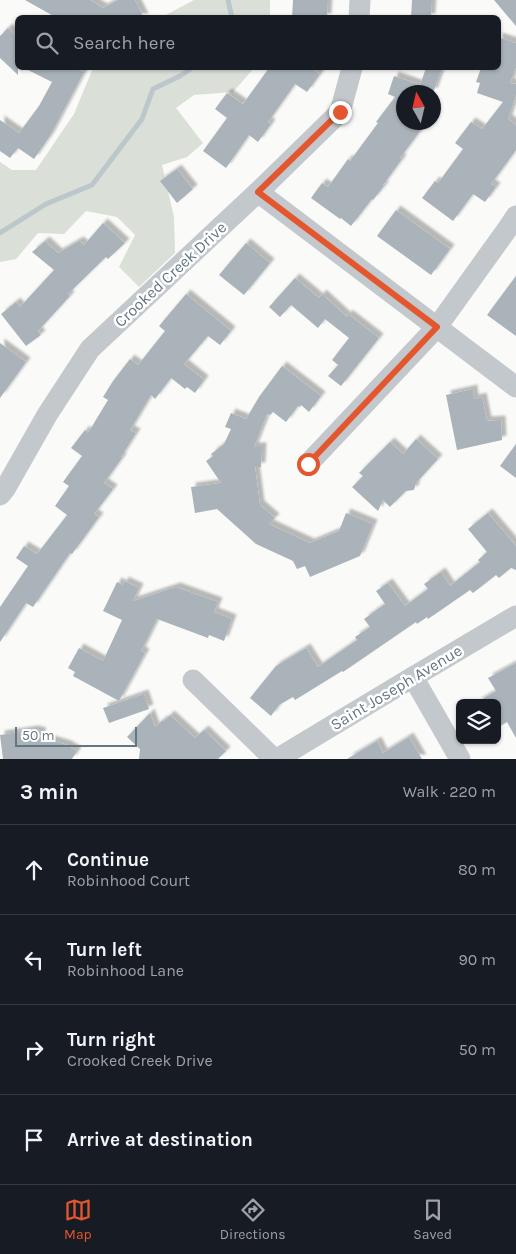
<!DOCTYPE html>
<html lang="en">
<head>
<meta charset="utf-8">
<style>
  body { margin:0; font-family:Karla,sans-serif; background:#242831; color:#f1f3f6 }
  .controls { position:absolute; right:15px; bottom:15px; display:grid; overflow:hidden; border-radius:8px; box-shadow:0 1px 4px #0004 }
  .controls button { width:45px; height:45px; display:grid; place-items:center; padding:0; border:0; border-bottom:1px solid #363941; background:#171b24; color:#f1f3f6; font:25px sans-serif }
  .compass { position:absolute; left:396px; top:85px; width:45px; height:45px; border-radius:50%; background:#171b24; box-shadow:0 1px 4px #0004; rotate:352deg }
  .scale { position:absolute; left:15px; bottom:12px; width:122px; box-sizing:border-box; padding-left:5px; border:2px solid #657683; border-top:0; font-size:14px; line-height:18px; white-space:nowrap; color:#657683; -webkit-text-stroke:4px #fff; paint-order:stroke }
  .stop { position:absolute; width:15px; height:15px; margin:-11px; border:4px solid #e4572e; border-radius:50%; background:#fff }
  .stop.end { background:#e4572e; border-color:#fff; box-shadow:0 1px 5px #0008 }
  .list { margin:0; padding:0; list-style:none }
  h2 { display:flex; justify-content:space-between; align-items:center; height:65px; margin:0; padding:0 20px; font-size:21px }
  h2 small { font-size:16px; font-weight:400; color:#9ea1a6 }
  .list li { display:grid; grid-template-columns:32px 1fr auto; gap:15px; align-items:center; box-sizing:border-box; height:90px; padding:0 20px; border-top:1px solid #363941 }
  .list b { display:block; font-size:19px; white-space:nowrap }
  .list p { margin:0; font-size:16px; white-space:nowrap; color:#9ea1a6 }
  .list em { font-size:16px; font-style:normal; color:#9ea1a6 }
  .icon { flex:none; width:28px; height:28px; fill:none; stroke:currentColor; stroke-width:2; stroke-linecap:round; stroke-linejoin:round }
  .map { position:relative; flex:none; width:516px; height:759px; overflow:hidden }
  .search { position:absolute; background:#171b24; box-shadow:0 1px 4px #0004; left:15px; right:15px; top:15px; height:55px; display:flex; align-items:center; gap:12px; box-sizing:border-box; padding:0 18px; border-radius:8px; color:#9ea1a6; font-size:19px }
  .sheet { height:425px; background:#171b24 }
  nav { display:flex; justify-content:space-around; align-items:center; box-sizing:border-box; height:70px; border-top:1px solid #363941; background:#171b24; font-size:14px; color:#9ea1a6 }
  nav a { display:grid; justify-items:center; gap:2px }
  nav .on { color:#e4572e }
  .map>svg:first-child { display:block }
  .green { fill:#dadfd7 }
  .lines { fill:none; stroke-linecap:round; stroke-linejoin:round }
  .stream { stroke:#bbc7cb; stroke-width:5 }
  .building { fill:#aab3b9; filter:url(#shadow) }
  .minor { stroke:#c3c8cc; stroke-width:21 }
  .route { stroke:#e4572e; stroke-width:6 }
  .labels { text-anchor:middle; stroke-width:5; stroke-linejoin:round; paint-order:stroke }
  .street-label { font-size:16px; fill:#657683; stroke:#fff }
</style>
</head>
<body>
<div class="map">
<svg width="516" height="759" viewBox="0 0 516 759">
  <defs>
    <filter id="shadow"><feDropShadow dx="4.5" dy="-4.5" stdDeviation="1" flood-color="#0004"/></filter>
  </defs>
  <rect width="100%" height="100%" fill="#fafaf8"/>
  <g class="green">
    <path d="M 194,0 L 270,0 L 270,17 L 162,17 Z"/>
    <path d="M 93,68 L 254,68 L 233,92 L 194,95 L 176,108 L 203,143 L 187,157 L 162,165 L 174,217 L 175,253 L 139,287 L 119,267 L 135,235 L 117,217 L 86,211 L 64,234 L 38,233 L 16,259 L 0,262 L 0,162 L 12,170 L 36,170 L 74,114 Z"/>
  </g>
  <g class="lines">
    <g class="stream">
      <path d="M 228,0 L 232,18"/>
      <path d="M 0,233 L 46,204 L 92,185 L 142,119 L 153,89 L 180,76 L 192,68"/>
    </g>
  </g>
  <g class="building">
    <path d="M 25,0 L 90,0 L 103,8 L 118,0 L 135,0 L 144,18 L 57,18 Z"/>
    <path d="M 293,0 L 328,0 L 327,18 L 292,18 Z"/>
    <path d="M 412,0 L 432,0 L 431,18 L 411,18 Z"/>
    <path d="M 494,0 L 516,0 L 516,26 Z"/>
    <path d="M 8,28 L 18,38 L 18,75 L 0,58 L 0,36 Z"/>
    <path d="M 498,37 L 516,43 L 516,67 L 510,83 L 516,84 L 516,95 L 508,119 L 516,125 L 516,150 L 491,184 L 496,187 L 485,202 L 473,194 L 453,221 L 422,198 L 435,181 L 438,183 L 463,149 L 455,143 L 471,122 L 482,129 L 503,102 L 477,93 L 480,83 L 476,82 L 481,68 L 498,68 Z"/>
    <path d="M 24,68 L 74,68 L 84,72 L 50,136 L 34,159 L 18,148 L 10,158 L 0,151 L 0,120 L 19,133 L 39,106 L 52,82 Z"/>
    <path d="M 269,68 L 310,68 L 320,74 L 307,92 L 295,84 L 268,122 L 271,124 L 258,142 L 249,135 L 226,168 L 203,151 L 227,118 L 215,109 L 227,93 L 243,104 Z"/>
    <path d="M 426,68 L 442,68 L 434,90 L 434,92 L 404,92 L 404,122 L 409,122 L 420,131 L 400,158 L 402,159 L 383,185 L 384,186 L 373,200 L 372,199 L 351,226 L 341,218 L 340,219 L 311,198 L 322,183 L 328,187 L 348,159 L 350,161 L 378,123 L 376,122 L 395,97 L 388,94 L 394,76 L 420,85 Z"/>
    <path d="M 177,169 L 193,189 L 177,203 L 160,181 Z"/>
    <path d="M 396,210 L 450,249 L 431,275 L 377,236 Z"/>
    <path d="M 103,223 L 125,243 L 108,259 L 106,257 L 68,294 L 70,296 L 38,331 L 41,335 L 26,346 L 1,314 L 16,302 L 20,307 L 54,270 L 32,252 L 45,241 L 58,253 L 79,241 L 84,245 Z"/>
    <path d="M 246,243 L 270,263 L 244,295 L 219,275 Z"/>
    <path d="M 516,276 L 516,336 L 487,315 Z"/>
    <path d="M 295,278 L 319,298 L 322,294 L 347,317 L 348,314 L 379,338 L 341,386 L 328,376 L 338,365 L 332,360 L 349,338 L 325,319 L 318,328 L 291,305 L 280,317 L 269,307 Z"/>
    <path d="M 186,294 L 231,331 L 220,345 L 208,336 L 184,364 L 204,380 L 195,393 L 187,387 L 185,389 L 171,378 L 155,399 L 151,395 L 130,430 L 136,433 L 121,457 L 122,458 L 104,483 L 113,489 L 94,514 L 99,517 L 72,554 L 70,553 L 33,607 L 26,603 L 0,642 L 0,607 L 28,566 L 16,558 L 24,546 L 37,554 L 67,515 L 55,506 L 69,486 L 63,482 L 82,456 L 71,448 L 85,430 L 88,433 L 108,400 L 103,397 L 113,381 L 130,359 L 138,365 L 165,331 L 159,326 Z"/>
    <path d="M 0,343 L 26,362 L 0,398 Z"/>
    <path d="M 282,366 L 321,396 L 309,412 L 301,405 L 300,407 L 298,406 L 286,422 L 273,412 L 270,415 L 267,414 L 254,447 L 262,447 L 261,467 L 255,467 L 260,505 L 275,518 L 269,524 L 310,543 L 339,531 L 346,513 L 373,524 L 360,556 L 310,577 L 305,566 L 297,569 L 293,561 L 256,544 L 217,509 L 195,513 L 191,487 L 221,483 L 206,461 L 213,456 L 211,454 L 224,444 L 231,429 L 225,427 L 231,413 L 246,419 L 259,397 Z"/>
    <path d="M 473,389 L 474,399 L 482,397 L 487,421 L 501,420 L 502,440 L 457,450 L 446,395 Z"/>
    <path d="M 416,439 L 438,459 L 416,483 L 414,490 L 406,491 L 390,507 L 383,500 L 378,511 L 352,487 L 363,476 L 359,473 L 390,442 L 403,454 Z"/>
    <path d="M 516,444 L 516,478 L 500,466 Z"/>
    <path d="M 488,513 L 516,546 L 516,570 L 511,568 L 499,578 L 496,575 L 473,593 L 470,590 L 428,619 L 427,617 L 417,624 L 416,622 L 343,672 L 342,671 L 295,700 L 293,697 L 279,705 L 271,716 L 250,698 L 276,666 L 306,648 L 318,667 L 357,640 L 355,637 L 370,627 L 364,619 L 385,604 L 376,591 L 388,583 L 405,606 L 428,589 L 424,584 L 441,572 L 450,586 L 480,562 L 478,560 L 487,552 L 468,529 Z"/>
    <path d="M 124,581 L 139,588 L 133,601 L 176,587 L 218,602 L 214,612 L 232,619 L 224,641 L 209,635 L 208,638 L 157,619 L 141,651 L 145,653 L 119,701 L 73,676 L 75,672 L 68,668 L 79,648 L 103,661 L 122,620 L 103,611 L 117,582 L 123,585 Z"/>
    <path d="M 516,663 L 516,738 L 507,722 L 497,728 L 497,703 L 476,703 L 496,691 L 488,678 Z"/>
    <path d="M 144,694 L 149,709 L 109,723 L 103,708 Z"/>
    <path d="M 150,713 L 155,727 L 163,720 L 164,721 L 170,715 L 195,738 L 204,730 L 226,751 L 218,759 L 139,759 L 140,749 L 127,737 Z"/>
    <path d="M 34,730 L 42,732 L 40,737 L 67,745 L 77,751 L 72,759 L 3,759 L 0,735 Z"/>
    <path d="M 409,737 L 422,759 L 347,759 L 377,741 L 383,753 Z"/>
  </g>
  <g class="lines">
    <g class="minor">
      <path d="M 359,18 L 360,0"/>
      <path d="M 258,192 L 516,387"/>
      <path d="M 308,464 L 437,327 L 508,228 L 516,216"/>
      <path d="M 0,495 L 5,489 L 47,415 L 90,349 L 258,192 L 340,112 L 352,68"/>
      <path d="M 413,677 L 460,759"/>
      <path d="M 193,680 L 274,759"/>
      <path d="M 277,759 L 413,677 L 516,616"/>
    </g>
  </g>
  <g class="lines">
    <path class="route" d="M 308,464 L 437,327 L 258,192 L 340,112"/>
  </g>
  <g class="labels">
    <g class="street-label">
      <text transform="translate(170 274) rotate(-43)" y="6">Crooked Creek Drive</text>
      <text transform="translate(396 687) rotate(-31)" y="6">Saint Joseph Avenue</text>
    </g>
  </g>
</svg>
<div class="controls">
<button><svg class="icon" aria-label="layers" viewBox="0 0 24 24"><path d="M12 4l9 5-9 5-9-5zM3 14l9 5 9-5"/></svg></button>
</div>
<svg class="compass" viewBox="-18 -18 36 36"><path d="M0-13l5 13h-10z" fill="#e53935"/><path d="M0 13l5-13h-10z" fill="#9ea1a6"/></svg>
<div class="scale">50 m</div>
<div class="stop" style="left:308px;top:464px"></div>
<div class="stop end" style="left:340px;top:112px"></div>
<div class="search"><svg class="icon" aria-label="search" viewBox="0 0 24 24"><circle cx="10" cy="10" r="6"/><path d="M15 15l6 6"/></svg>Search here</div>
</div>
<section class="sheet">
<h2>3 min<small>Walk · 220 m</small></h2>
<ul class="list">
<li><svg class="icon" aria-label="ahead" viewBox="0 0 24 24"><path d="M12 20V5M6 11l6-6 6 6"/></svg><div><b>Continue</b><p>Robinhood Court</p></div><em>80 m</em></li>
<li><svg class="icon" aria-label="left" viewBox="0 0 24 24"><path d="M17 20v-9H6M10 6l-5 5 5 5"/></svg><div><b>Turn left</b><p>Robinhood Lane</p></div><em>90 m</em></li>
<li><svg class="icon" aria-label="right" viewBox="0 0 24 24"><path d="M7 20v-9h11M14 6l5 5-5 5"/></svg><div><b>Turn right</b><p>Crooked Creek Drive</p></div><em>50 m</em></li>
<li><svg class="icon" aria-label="arrive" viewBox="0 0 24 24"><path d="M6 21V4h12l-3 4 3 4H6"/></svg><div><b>Arrive at destination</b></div></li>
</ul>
</section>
<nav>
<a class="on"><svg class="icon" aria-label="map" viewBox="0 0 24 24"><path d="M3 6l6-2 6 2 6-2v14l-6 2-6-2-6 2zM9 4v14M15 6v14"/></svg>Map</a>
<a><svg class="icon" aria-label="directions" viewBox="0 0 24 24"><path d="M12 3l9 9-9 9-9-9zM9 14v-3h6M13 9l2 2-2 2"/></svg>Directions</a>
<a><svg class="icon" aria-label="saved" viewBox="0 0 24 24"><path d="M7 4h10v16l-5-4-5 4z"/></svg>Saved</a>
</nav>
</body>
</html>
